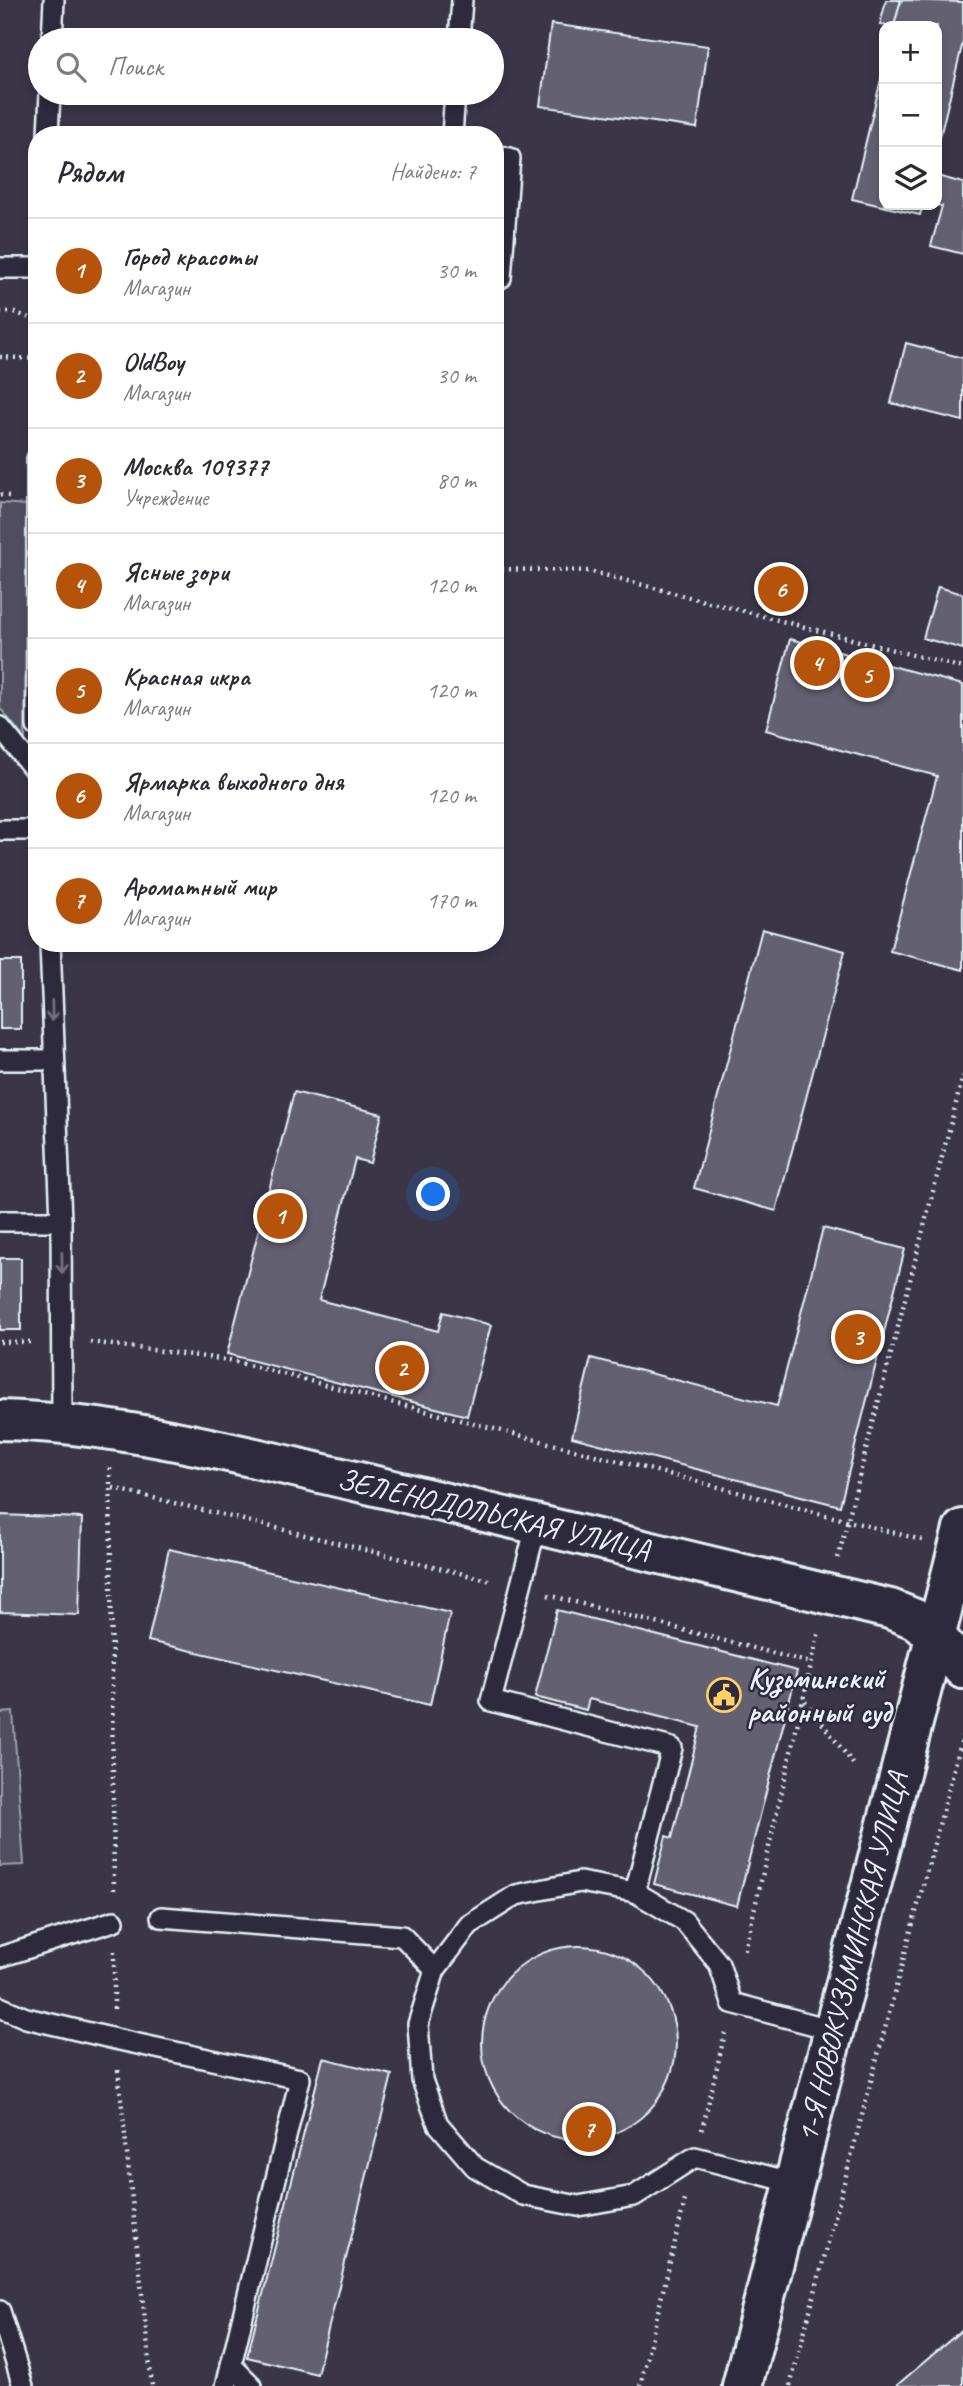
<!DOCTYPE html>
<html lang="ru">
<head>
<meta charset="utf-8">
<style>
  body { margin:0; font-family:Caveat,sans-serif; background:#f2f2f3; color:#2b2b33 }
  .controls { position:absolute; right:21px; top:21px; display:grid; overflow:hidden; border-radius:14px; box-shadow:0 4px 10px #0003 }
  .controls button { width:63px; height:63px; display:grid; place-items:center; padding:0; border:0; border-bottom:2px solid #e1e1e2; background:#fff; color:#2b2b33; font:35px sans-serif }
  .you { position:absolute; left:434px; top:1195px; width:24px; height:24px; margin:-18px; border:5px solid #fff; border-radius:50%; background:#1a73e8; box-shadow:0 0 0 10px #1a73e833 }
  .badge { display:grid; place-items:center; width:46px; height:46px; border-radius:50%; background:#b45309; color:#fff; font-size:23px; font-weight:700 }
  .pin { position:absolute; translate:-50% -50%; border:4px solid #fff; box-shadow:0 2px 7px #0006 }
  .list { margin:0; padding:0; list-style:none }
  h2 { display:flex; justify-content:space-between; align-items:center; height:91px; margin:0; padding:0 28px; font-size:30px }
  h2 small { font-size:23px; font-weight:400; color:#7c7c81 }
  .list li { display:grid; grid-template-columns:46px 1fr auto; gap:21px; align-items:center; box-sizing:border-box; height:105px; padding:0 28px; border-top:2px solid #e1e1e2 }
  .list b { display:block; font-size:26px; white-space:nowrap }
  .list p { margin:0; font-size:23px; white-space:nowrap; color:#7c7c81 }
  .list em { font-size:23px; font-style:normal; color:#7c7c81 }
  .icon { flex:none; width:38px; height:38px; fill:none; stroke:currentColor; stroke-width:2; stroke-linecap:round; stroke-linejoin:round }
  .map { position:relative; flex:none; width:963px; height:2386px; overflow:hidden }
  .search { position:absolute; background:#fff; box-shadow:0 4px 10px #0003; left:28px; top:28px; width:476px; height:77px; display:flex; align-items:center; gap:18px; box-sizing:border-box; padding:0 24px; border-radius:38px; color:#7c7c81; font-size:26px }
  .panel { position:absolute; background:#fff; box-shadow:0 4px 10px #0003; left:28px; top:126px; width:476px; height:826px; border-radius:28px }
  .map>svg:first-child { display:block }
  .green { fill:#504e5f; stroke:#9ca0ac; stroke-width:2 }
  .building { fill:#636171; stroke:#e8f1f8; stroke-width:2 }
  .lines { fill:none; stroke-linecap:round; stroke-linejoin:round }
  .service-casing { stroke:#e8f1f8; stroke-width:24 }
  .minor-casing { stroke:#e8f1f8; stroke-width:44 }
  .tertiary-casing { stroke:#e8f1f8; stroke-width:44 }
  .path { stroke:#e8f1f8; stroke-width:4.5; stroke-dasharray:2 5; stroke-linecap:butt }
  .service { stroke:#2f2a3d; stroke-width:19 }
  .minor { stroke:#2f2a3d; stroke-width:38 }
  .tertiary { stroke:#2f2a3d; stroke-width:38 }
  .oneway { stroke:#70707e }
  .labels { text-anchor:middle; stroke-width:5; stroke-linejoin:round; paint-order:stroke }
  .street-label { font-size:30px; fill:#e8f1f8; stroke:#2f2a3d }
  .poi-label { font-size:30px; font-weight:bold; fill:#e8f1f8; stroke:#2f2a3d; text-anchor:start }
</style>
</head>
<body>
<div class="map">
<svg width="963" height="2386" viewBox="0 0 963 2386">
  <rect width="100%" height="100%" fill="#3a3648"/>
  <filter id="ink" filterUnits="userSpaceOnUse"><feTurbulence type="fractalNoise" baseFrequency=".0143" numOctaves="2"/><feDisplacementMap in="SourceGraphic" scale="14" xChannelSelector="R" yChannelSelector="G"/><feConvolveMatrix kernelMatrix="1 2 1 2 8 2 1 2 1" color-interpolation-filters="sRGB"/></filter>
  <g filter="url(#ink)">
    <g class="green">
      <path d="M 0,503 L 26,505 L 25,739 L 0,708 Z"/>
      <path d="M 13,1712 L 24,1865 L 0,1866 L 0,1713 Z"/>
    </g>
    <g class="building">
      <path d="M 886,0 L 901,0 L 894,26 L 880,25 Z"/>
      <path d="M 901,0 L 963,2 L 963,42 L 937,149 L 937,26 L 894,26 Z"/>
      <path d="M 551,24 L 708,46 L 697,128 L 540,106 Z"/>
      <path d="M 884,67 L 884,205 L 923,205 L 920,215 L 852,199 Z"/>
      <path d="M 218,130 L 273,135 L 218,135 Z"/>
      <path d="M 937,176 L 963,183 L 963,254 L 931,246 L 942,206 L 936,205 Z"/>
      <path d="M 906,343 L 963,358 L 963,421 L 891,403 Z"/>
      <path d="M 938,587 L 963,594 L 963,649 L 923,638 Z"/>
      <path d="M 790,639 L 963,685 L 963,970 L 890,951 L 937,776 L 766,730 Z"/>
      <path d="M 762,929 L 845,951 L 776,1211 L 694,1188 Z"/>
      <rect x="0" y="961" width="21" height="68"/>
      <path d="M 294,1092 L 382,1114 L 370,1163 L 355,1159 L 319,1300 L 438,1331 L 443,1312 L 491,1325 L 467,1416 L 227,1354 Z"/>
      <path d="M 823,1228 L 905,1249 L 840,1506 L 572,1437 L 591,1358 L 777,1406 Z"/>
      <rect x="0" y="1258" width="21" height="72"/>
      <path d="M 0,1515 L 82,1518 L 79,1615 L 0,1612 Z"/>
      <path d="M 169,1549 L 450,1613 L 430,1705 L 148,1641 Z"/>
      <path d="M 557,1610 L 797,1671 L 737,1906 L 654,1884 L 666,1836 L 672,1838 L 700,1727 L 589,1699 L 586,1710 L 535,1697 Z"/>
      <circle cx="579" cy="2043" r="97"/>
      <path d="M 323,2058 L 392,2075 L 317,2374 L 247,2357 Z"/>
      <path d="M 963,2329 L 963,2386 L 896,2386 Z"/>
    </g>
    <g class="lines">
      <g class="service-casing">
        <g id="service">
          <path d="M 52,40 L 54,0"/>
          <path d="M 459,40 L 462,0"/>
          <path d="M 48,135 L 50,93"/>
          <path d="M 452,135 L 455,93"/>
          <path d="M 495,155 L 510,158 L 501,278"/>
          <path d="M 0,268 L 37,268"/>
          <path d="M 37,459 L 37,726"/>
          <path d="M 0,727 L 37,773"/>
          <path d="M 0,830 L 37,830"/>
          <path d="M 50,943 L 61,1221 L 62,1422"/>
          <path d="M 0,1060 L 53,1060"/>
          <path d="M 0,1221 L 61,1221"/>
          <path d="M 537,1523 L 491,1701 L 672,1748 L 635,1892"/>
          <path d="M 161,1917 L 402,1936 L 435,1970"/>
          <path d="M 0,1957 L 114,1921"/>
          <path d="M 0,2007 L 26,2018 L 115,2039 L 300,2079 L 226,2386"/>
          <path d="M 794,2183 L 695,2157 L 634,2196 L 578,2206 L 523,2195 L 475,2167 L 438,2124 L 422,2080 L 418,2024 L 435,1970 L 469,1925 L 516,1895 L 580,1882 L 635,1892 L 684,1921 L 719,1964 L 732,2003 L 833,2030"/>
          <path d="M 0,2311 L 23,2386"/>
          <path d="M 231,2365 L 252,2386"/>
        </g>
      </g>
      <g class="minor-casing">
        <path id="minor" d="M 0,1420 C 123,1423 240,1455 359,1482 C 537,1523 714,1566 890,1609 L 915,1619 L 935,1635"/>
      </g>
      <g class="tertiary-casing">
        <g id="tertiary">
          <path d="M 935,1635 L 963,1669"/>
          <path d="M 742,2386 L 963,1529"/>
        </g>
      </g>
      <g class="path">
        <path d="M 0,312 L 14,312 L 37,321"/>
        <path d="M 0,357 L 37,359"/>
        <path d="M 0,495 L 10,496"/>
        <path d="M 495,569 L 589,571 L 963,668"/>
        <path d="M 0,1342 L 32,1342"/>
        <path d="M 90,1342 L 229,1360 L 922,1540"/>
        <path d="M 110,1468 L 114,1893"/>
        <path d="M 113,1488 L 492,1581"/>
        <path d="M 838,1558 L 963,1076"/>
        <path d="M 548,1595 L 811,1663"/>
        <path d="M 805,1701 L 855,1766"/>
        <path d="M 745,1950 L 819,1631"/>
        <path d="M 114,1951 L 114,2009"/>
        <path d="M 118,2070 L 152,2386"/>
        <path d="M 702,2130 L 726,2029"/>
        <path d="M 640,2386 L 685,2200"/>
        <path d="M 790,2386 L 963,1735"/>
      </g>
      <use href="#service" class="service"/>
      <use href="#minor" class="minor"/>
      <use href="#tertiary" class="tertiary"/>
    </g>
    <defs><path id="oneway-shaft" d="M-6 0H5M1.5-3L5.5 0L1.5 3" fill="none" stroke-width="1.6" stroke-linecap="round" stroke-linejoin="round" transform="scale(1.75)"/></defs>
    <g class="oneway">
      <use href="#oneway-shaft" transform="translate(52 1011) rotate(89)"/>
      <use href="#oneway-shaft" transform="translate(62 1263) rotate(89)"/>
    </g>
  </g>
  <defs>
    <g id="civic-ring" transform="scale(1.75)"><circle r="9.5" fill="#2f2a3d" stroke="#ffd166" stroke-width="1.5"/><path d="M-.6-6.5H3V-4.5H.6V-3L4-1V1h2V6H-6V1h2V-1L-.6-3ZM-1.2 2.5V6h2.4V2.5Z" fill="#ffd166"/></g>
  </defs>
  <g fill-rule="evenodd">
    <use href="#civic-ring" x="724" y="1695"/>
  </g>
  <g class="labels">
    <g class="street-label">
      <text transform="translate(494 1514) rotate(13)" y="10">ЗЕЛЕНОДОЛЬСКАЯ УЛИЦА</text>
      <text transform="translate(852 1957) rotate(-76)" y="10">1-Я НОВОКУЗЬМИНСКАЯ УЛИЦА</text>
    </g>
    <g class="poi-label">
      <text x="748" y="1688">Кузьминский<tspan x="748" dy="34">районный суд</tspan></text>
    </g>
  </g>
</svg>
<div class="controls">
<button>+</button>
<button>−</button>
<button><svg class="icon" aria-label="layers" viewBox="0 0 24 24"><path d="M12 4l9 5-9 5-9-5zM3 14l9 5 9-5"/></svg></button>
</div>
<div class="you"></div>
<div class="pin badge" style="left:280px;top:1216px">1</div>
<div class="pin badge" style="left:402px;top:1368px">2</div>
<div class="pin badge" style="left:858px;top:1337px">3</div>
<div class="pin badge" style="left:817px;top:663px">4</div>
<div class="pin badge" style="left:867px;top:675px">5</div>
<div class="pin badge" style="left:781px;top:589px">6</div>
<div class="pin badge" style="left:589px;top:2129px">7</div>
<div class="search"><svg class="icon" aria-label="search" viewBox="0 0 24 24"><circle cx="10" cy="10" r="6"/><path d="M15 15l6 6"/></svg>Поиск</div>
<section class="panel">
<h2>Рядом<small>Найдено: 7</small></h2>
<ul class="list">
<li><span class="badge">1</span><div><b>Город красоты</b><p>Магазин</p></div><em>30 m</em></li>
<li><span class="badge">2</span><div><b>OldBoy</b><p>Магазин</p></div><em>30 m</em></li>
<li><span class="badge">3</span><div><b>Москва 109377</b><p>Учреждение</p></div><em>80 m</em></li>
<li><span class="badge">4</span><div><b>Ясные зори</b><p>Магазин</p></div><em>120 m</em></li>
<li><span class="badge">5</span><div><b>Красная икра</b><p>Магазин</p></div><em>120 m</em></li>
<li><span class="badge">6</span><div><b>Ярмарка выходного дня</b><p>Магазин</p></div><em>120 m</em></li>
<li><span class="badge">7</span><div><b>Ароматный мир</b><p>Магазин</p></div><em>170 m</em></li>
</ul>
</section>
</div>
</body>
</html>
